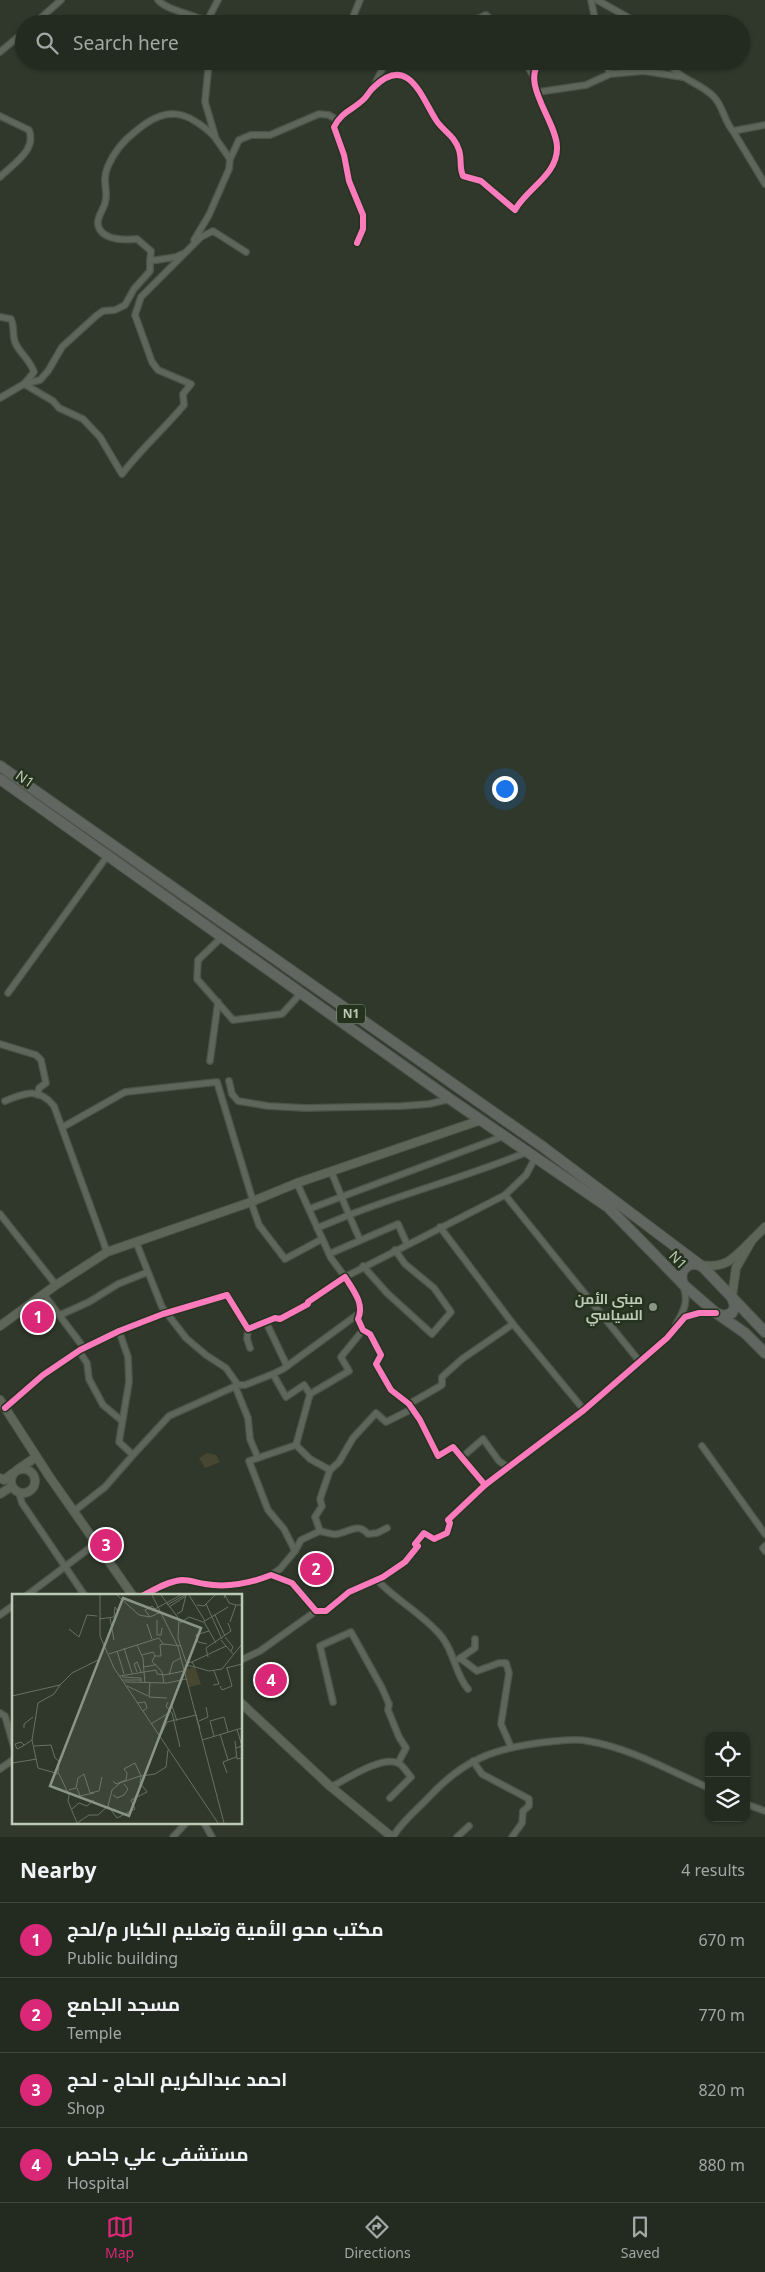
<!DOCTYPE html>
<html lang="en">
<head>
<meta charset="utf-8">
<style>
  body { margin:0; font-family:"Noto Sans",Cairo,sans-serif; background:#2b3229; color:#f1f3f6 }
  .controls { position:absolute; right:15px; bottom:15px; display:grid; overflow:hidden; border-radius:10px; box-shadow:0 1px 4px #0004 }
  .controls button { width:45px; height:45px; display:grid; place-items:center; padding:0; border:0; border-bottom:1px solid #40463e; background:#232a20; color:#f1f3f6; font:25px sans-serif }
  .you { position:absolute; left:504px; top:788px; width:18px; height:18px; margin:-12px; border:4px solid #fff; border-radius:50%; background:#1a73e8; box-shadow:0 0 0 8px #1a73e833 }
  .badge { display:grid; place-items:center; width:32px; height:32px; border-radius:50%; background:#db2777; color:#fff; font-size:16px; font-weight:700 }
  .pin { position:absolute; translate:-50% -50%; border:2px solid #fff; box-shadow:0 1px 5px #0006 }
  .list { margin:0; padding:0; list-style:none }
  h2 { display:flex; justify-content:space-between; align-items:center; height:65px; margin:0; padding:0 20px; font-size:21px }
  h2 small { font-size:16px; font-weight:400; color:#a3a7a5 }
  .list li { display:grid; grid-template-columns:32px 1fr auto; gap:15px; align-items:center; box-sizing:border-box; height:75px; padding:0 20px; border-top:1px solid #40463e }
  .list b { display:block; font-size:19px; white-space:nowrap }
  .list p { margin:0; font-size:16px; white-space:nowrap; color:#a3a7a5 }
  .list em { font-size:16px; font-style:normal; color:#a3a7a5 }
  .icon { flex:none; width:28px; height:28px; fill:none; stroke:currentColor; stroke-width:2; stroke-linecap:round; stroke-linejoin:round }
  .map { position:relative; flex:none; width:765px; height:1837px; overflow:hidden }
  .search { position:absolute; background:#232a20; box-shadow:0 1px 4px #0004; left:15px; right:15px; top:15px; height:55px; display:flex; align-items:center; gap:12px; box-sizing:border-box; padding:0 18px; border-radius:28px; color:#a3a7a5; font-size:19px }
  .sheet { height:365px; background:#232a20 }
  nav { display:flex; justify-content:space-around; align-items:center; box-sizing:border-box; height:70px; border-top:1px solid #40463e; background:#232a20; font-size:14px; color:#a3a7a5 }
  nav a { display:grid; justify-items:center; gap:2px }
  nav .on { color:#db2777 }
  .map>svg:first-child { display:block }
  .green { fill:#464631 }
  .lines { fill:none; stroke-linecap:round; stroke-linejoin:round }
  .street-casing { stroke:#4c5349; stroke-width:8 }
  .secondary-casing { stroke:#4c5349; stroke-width:10 }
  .highway-casing { stroke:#4b5348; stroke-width:12 }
  .street { stroke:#5e665b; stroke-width:5.5 }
  .secondary { stroke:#5d6559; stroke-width:8 }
  .highway { stroke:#626660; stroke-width:10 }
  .cycleway-casing { stroke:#25331e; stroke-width:9 }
  .cycleway { stroke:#fd7abc; stroke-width:6 }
  .poi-dot { fill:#8a9685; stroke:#25331e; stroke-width:2 }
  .labels { text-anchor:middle; stroke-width:5; stroke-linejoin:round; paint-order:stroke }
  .shield { fill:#25331e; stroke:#8e9c88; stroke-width:1 }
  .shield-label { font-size:12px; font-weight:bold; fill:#bbc9b5 }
  .street-label { font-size:14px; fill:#bbc9b5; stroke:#25331e }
  .poi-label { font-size:14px; font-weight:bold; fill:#bbc9b5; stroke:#25331e; text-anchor:end }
  .inset-road { fill:none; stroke:#677262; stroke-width:1 }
  .view { fill:#8a9685; fill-opacity:0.15; stroke:#8a9685; stroke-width:2.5 }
  .inset-edge { fill:none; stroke:#bbc9b5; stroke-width:2.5 }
</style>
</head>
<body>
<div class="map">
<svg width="765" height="1837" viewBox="0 0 765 1837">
  <rect width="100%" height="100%" fill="#2f382b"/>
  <path class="green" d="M 207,1453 L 216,1455 L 220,1462 L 205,1468 L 199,1458 Z"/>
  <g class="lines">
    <g class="street-casing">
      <g id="street">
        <path d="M 158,0 C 166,10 194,15 207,21 L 207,24"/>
        <path d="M 591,0 L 596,24"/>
        <path d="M 597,0 L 640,24"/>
        <path d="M 207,21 L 218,0"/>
        <path d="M 34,24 L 61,0"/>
        <path d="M 350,24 L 360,0"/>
        <path d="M 466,24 L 486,15 L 496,24"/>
        <path d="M 0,52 L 24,32"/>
        <path d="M 524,61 L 533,75"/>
        <path d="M 605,61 L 610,74"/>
        <path d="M 668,61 C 678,80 700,82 714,97 C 723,106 724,121 733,131 L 765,125"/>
        <path d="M 374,86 L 386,61"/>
        <path d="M 538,92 L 586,85 L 610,74 L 644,71 L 682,77"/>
        <path d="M 0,116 L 29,130 C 37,150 13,164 0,177"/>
        <path d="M 733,131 L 765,184"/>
        <path d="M 230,159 L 239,140 L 251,135 L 270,135 L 319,114 L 329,115 L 337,120"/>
        <path d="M 194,240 L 209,215 L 229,169 L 230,159 L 216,139 L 205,102 L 209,61"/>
        <path d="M 357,243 L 363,229 L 363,215 L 349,181 L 344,155 L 334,127 C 342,111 353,110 364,99 C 368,95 370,90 374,87 C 408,54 421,96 436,120 C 443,131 455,136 459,150 C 462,159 459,167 463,176 L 481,181 L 515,210 C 527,188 558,175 557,147 C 557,122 519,82 541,61"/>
        <path d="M 150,261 L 151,251 L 137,239 C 126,240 105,241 99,228 C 95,219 103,211 105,203 C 109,191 101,182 108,166 C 114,152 124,140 136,131 C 166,105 187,110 215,137"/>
        <path d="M 0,317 L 11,319 C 15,328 12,334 15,342 C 19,353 29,358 34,372 L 24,384"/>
        <path d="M 24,384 L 53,401 L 59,408 L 83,419 L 100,437 L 122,474 C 141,449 164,429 184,405 L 183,394 L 191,384 L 158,370 L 152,362 L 135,315 L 141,297 L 201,237 L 213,231 L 246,252"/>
        <path d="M 0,398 L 24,384 L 40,380 L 48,371 L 62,347 L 96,316 L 103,311 L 115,310 L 125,305 L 134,289 L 150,271 L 150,261 L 176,257 L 182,254"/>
        <path d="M 223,936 L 198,960 L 197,979 L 233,1020 L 282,1014 L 302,992"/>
        <path d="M 8,993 L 108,855"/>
        <path d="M 0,1044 L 36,1055 L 41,1060 L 46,1083 L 39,1088 L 38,1095"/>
        <path d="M 210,1061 L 218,1002"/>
        <path d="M 229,1081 L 232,1094 L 238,1101 L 268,1106 L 305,1108 L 402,1106 L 429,1104 L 450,1099"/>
        <path d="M 5,1101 C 25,1093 38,1087 54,1106 L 107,1252"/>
        <path d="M 63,1127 L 125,1092 L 217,1082 L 253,1201"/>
        <path d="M 331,1171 L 349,1215 C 408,1192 469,1176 527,1152"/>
        <path d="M 297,1183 L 331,1258 L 345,1277 L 505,1195 L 526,1175 L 535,1158"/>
        <path d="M 505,1195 L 640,1362"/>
        <path d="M 251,1202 L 259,1225 L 285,1259 L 322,1239"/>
        <path d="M 309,1209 L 504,1136"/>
        <path d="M 0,1214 L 56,1285"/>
        <path d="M 440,1227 L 513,1324 L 584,1410"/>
        <path d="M 317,1228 L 349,1215 L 360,1240"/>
        <path d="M 136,1242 L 162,1307 L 186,1338 L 206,1355 L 226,1368 L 238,1385 L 245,1385 L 273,1374"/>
        <path d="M 329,1254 L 398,1224 L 407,1244"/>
        <path d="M 363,1266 L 387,1293 L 432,1334 L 451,1312 L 434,1288 L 405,1264 L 395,1250"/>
        <path d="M 44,1295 L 84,1348"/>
        <path d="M 60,1315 L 89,1302 L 118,1284 L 148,1272"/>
        <path d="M 266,1322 L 287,1366"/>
        <path d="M 676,1324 C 684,1311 689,1301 683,1286"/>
        <path d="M 248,1329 L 247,1339 L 250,1348"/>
        <path d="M 79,1351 L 87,1363 L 89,1379 L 103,1405 L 121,1420"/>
        <path d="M 235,1386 L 248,1418 L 250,1439 L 258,1458"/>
        <path d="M 310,1394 L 349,1371 L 341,1357 L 363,1330"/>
        <path d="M 409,1404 L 442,1385 L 442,1377 L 462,1359 L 513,1324"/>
        <path d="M 5,1408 L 43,1375 L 80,1350 L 119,1331 L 163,1314 L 227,1295 L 248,1329 L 275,1318 L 280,1319 L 308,1304 L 308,1302 L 345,1277 C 353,1290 365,1304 358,1319 L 363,1330 L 370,1334 L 381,1355 L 376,1364 L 391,1390 L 409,1404 L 420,1420 L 438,1456 L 453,1447 L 485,1485"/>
        <path d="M 296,1445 L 310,1459 L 330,1470 L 339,1462 L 353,1438 L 376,1413 L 386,1422 L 412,1409"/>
        <path d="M 702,1446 L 765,1534"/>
        <path d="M 133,1455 L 169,1416 L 238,1385"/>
        <path d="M 461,1458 L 483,1439 L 499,1461 L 509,1468"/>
        <path d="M 19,1493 L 22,1503 L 85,1596"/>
        <path d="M 73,1512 L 105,1487 L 133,1455 L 119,1442 L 129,1382 L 128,1357 L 119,1331"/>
        <path d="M 320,1531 C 325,1532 332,1535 337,1534 C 349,1532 358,1522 368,1534 L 377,1533 L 387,1528"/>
        <path d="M 765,1546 L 763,1548 L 765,1551"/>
        <path d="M 295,1551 L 301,1540 L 320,1531 L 315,1517 L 322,1506 L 320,1499 L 330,1470"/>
        <path d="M 271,1575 L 280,1569 L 295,1551 L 284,1529 L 268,1510 L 249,1461 L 296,1445 L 310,1394 L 304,1385 L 286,1397 L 273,1374 L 283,1369 L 361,1312"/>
        <path d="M 377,1580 C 397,1601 423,1614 442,1637 C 455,1654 455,1674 468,1689"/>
        <path d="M 26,1596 L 95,1544"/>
        <path d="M 142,1596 C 154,1590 168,1581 182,1580 C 190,1580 198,1583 205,1584 C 228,1588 251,1583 271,1575 L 292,1583 L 316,1611 L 326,1611 L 349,1592 L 383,1577 L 405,1562 L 418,1546 L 415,1544 L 424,1533 L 434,1539 L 447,1533 L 450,1523 L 448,1520 L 485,1485 L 584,1410 L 667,1338 L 685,1317 L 699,1313 L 713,1313"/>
        <path d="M 0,1615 L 14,1605"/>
        <path d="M 460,1658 L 477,1671 L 499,1663 L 506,1663 L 509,1673 L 501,1724 L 511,1747"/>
        <path d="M 459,1659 L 475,1648 L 475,1639"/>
        <path d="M 241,1660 L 260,1651 L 316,1611"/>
        <path d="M 333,1702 L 320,1646 L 351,1632 L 382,1688 L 389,1704 L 388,1710 L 399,1737 L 406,1748 L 398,1763"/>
        <path d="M 0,1713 L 5,1716 L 14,1747"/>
        <path d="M 473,1761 L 482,1774 L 529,1799 L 529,1806 L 523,1811 L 522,1823 L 512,1837"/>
        <path d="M 0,1769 L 14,1759"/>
        <path d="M 331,1787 C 345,1780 382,1755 398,1763 C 403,1765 407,1773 411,1777 L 390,1798"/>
        <path d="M 746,1804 L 765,1811"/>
        <path d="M 204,1823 L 212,1837"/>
        <path d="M 173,1837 L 186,1823"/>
        <path d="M 393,1837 C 401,1822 418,1809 429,1797 C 464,1759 495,1748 546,1742 C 560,1741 574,1738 588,1741 C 630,1748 670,1771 709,1788"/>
        <path d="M 457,1837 L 469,1826"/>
      </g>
    </g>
    <g class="secondary-casing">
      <g id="secondary">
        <path d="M 752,1240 L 765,1227"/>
        <path d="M 700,1265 C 727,1269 734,1258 752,1240 L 736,1268 L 732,1296"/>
        <path d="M 0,1326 L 56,1285 L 107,1252 L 251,1202 L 297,1183 L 481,1120"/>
        <path d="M 0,1400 L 49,1476 L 133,1596"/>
        <circle cx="23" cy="1481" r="12"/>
        <path d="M 17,1470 L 36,1457"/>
        <path d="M 0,1478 L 4,1480 L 13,1473"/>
        <path d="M 0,1494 L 11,1487"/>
        <path d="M 241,1703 L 331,1787 L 392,1837"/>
      </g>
    </g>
    <g class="highway-casing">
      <g id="highway">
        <path d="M 0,766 L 543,1147 L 704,1268 L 765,1332"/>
        <path d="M 0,779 L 450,1099 L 608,1207 L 686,1287 L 716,1313 L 724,1316 L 732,1313 L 735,1306 L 732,1297"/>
        <path d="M 683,1284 C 678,1271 687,1261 700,1265"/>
        <path d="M 719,1315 L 745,1333 L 765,1353"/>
      </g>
    </g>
    <use href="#street" class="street"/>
    <use href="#secondary" class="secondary"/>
    <use href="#highway" class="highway"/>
    <g class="cycleway-casing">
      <g id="cycleway">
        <path d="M 357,243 L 363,229 L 363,215 L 349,181 L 344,155 L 334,127 C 342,111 353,110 364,99 C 368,95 370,90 374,87 C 408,54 421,96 436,120 C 443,131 455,136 459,150 C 462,159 459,167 463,176 L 481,181 L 515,210 C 527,188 558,175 557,147 C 557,122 519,82 541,61"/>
        <path d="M 5,1408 L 43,1375 L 80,1350 L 119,1331 L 163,1314 L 227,1295 L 248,1329 L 275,1318 L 280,1319 L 308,1304 L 308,1302 L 345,1277 C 353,1290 365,1304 358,1319 L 363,1330 L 370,1334 L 381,1355 L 376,1364 L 391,1390 L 409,1404 L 420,1420 L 438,1456 L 453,1447 L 485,1485"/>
        <path d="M 142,1596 C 154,1590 168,1581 182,1580 C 190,1580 198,1583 205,1584 C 228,1588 251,1583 271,1575 L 292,1583 L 316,1611 L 326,1611 L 349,1592 L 383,1577 L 405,1562 L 418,1546 L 415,1544 L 424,1533 L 434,1539 L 447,1533 L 450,1523 L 448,1520 L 485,1485 L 584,1410 L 667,1338 L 685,1317 L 699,1313 L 716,1313"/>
      </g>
    </g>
    <use href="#cycleway" class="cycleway"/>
  </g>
  <circle class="poi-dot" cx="653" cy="1307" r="5"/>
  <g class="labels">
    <rect class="shield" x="337" y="1004.5" width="28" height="19" rx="4"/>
    <g class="shield-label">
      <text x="351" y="1018">N1</text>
    </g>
    <g class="street-label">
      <text transform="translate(25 779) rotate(35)" y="5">N1</text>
      <text transform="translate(678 1260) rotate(46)" y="5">N1</text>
    </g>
    <g class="poi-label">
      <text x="643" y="1304">مبنى الأمن<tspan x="643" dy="16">السياسي</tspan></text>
    </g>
  </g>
  <g transform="translate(12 1594)">
    <rect width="230" height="230" fill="#2f382b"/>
    <path d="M 183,73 L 189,90 L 176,94 L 172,76 Z" fill="#464631"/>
    <path class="inset-road" d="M 88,1 L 88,42 L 102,74 L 206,229M 105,1 L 127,21 L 138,23 L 149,18M 140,1 L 166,53 L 212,229M 149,1 L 167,25 L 166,44 L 174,68M 177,1 L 193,27M 212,4 L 213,1 L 217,9 L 224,11M 194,10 L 210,45M 155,11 L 173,1M 185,11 L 192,12 L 203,1M 157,13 L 174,2M 141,16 L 169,1M 165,20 L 170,17 L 174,1M 203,21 L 213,42M 138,23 L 133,16 L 140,12 L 143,15M 98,24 L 102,46M 87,25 L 102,23 L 103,13 L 105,16M 145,26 L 145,41 L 149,41 L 150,34M 192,28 L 204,49M 218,28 L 224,11 L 230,11M 168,29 L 177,23 L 191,28 L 216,13M 135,30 L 140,45M 57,35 L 67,43 L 75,21 L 85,22M 213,43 L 221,53 L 219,57M 209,46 L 221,60M 195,50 L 186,48 L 184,41 L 197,37M 125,51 L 131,64 L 132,78 L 144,76 L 145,80 L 152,81 L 172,77M 112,54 L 120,79M 105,57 L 112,80M 97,60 L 147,44 L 151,50 L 169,52M 130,61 L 141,58 L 143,62M 196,63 L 194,54 L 219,37 L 216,29M 180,68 L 214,52M 143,70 L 150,78 L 152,89M 173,71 L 183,73 L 180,68 L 174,69M 131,73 L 143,71 L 140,67 L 143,62 L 149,62 L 148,51 L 151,50M 183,73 L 197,77 L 210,75 L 230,50M 214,74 L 230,70M 125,78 L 122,70 L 125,68 L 129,78M 157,81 L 161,68 L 169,64M 108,82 L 132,78 L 133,89M 110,83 L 129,84 L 129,89M 110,86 L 129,86M 113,88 L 155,89 L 174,85M 138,89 L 137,103 L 155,104M 48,91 L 42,100 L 26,109 L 20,146 L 26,174 L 47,180 L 57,201 L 56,207 L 65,229M 201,91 L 207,90 L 202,77M 115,92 L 136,102M 208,92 L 210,96 L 220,92 L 215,74M 0,102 L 48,91 L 60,79 L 88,65M 156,108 L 154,112 L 160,119 L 168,153M 125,109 L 133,108 L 135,114 L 131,117M 160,112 L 165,127M 183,117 L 188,135M 212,123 L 216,138M 187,127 L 196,123 L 194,113M 139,130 L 155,120M 12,134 L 12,130 L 21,123M 208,140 L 216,166M 149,141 L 155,128 L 184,121M 202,142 L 198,127 L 212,123M 190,146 L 230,134M 223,147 L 225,165 L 230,164M 12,151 L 9,148 L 3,150 L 5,155 L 11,152 L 20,146M 22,152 L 39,151 L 43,164 L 47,167 L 46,179M 224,154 L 230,152 L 225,135M 0,169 L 25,165M 215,179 L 211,168 L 224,163M 101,187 L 104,190 L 114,186 L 115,179 L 112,175 L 123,169 L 129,182 L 128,189 L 135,198 L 119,206 L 123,215 L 105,224 L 96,212 L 100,196 L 108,189 L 128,182 L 130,182 L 143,180 L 154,173 L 156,156M 65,194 L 68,202 L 82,199M 57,196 L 64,194 L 66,184 L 72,180 L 78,199 L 87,197 L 90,183M 101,201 L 105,204 L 112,201 L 116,195 L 112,190M 60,215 L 67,209 L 75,212 L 82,206M 65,229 L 77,221 L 86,221 L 96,212"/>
    <path class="view" d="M 111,4 L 189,34 L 117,222 L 38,192 Z"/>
    <rect width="230" height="230" class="inset-edge"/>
  </g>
</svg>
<div class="controls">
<button><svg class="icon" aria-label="locate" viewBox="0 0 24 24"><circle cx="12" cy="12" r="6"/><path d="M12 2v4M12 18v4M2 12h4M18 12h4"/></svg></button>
<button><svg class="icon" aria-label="layers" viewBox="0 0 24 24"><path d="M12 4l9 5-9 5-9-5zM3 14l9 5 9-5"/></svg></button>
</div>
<div class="you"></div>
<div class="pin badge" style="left:38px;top:1317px">1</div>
<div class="pin badge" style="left:316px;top:1569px">2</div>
<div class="pin badge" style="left:106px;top:1545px">3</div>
<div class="pin badge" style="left:271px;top:1680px">4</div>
<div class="search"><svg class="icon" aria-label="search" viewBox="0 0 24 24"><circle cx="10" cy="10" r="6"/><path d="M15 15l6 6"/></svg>Search here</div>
</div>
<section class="sheet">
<h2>Nearby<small>4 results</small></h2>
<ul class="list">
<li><span class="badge">1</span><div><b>مكتب محو الأمية وتعليم الكبار م/لحج</b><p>Public building</p></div><em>670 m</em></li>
<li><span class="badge">2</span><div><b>مسجد الجامع</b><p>Temple</p></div><em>770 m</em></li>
<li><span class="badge">3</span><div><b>احمد عبدالكريم الحاج - لحج</b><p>Shop</p></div><em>820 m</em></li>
<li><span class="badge">4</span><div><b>مستشفى علي جاحص</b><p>Hospital</p></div><em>880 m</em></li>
</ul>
</section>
<nav>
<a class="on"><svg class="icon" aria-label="map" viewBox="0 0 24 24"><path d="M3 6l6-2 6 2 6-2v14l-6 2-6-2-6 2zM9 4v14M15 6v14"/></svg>Map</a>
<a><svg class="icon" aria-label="directions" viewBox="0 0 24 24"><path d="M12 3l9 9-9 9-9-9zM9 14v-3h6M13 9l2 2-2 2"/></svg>Directions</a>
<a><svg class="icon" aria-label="saved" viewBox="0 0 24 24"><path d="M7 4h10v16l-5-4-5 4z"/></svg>Saved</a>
</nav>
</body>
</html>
